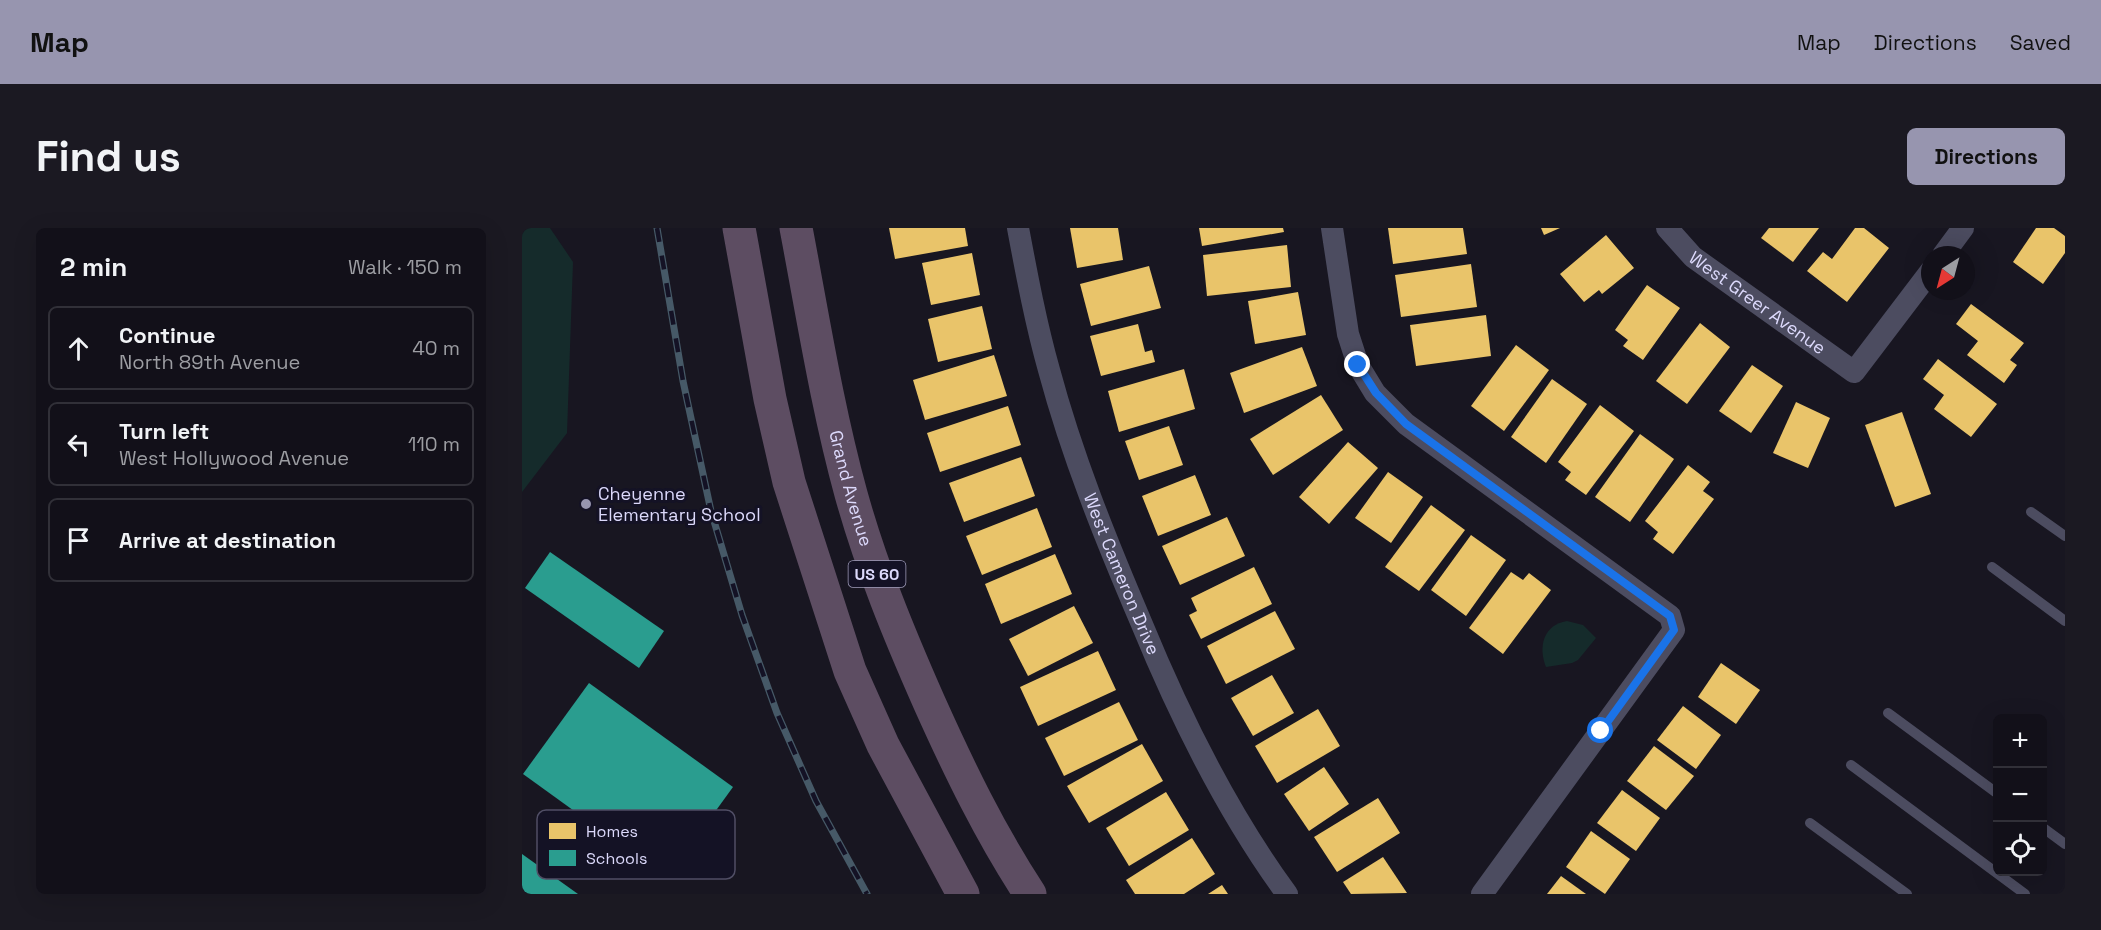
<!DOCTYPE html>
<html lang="en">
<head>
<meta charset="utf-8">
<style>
  body { margin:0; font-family:"Space Grotesk",sans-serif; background:#1b1922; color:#f1f3f6 }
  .controls { position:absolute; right:18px; bottom:18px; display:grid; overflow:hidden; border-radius:9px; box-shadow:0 6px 24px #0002 }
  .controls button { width:54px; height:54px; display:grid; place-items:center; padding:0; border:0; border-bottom:2px solid #313038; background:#121019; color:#f1f3f6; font:30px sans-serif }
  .compass { position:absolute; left:1399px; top:18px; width:54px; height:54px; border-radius:50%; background:#121019; box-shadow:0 6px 24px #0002; rotate:216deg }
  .stop { position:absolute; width:18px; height:18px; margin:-14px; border:4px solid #1a73e8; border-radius:50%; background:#fff }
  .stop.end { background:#1a73e8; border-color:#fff; box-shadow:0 2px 6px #0008 }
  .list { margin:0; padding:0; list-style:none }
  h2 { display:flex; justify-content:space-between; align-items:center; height:78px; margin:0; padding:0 24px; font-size:26px }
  h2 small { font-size:20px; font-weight:400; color:#9c9da2 }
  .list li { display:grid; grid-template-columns:39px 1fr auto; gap:18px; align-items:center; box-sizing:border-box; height:84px; margin:0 12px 12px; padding:0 12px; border:2px solid #313038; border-radius:9px }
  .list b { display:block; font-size:22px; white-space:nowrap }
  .list p { margin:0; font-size:20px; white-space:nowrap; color:#9c9da2 }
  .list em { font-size:20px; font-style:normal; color:#9c9da2 }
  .icon { flex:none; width:33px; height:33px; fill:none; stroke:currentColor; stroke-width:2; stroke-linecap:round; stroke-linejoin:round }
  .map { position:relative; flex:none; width:1543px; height:666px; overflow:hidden; border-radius:9px }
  header { display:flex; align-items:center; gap:36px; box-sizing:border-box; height:84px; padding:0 30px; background:#9795af; color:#111 }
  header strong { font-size:28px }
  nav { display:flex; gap:33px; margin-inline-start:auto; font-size:21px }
  .intro { display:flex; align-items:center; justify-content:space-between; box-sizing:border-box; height:144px; padding:0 36px }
  h1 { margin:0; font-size:42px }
  .button { padding:15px 27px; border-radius:9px; background:#9795af; color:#111; font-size:21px; font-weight:700 }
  main { display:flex; gap:36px; padding:0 36px }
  aside { flex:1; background:#121019; border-radius:9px; box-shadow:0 6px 24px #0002 }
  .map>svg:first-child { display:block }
  .green { fill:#152b2b }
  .homes { fill:#e9c46a }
  .schools { fill:#2a9d8f }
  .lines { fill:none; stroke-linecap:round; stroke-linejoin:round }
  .lane { stroke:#4c4c60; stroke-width:10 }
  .street { stroke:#4c4c60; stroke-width:22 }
  .highway { stroke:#5d4d62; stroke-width:33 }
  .rail-casing { stroke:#465967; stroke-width:7 }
  .rail { stroke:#141225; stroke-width:4.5; stroke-dasharray:14; stroke-linecap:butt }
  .route { stroke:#1a73e8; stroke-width:8 }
  .poi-dot { fill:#9795af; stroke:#141225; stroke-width:2 }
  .labels { text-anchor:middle; stroke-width:6; stroke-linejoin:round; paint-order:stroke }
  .shield { fill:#141225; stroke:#a09dbb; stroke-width:1.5 }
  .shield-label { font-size:16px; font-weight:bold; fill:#dcd9fb }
  .street-label { font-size:18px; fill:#dcd9fb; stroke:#141225 }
  .poi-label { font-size:18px; fill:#dcd9fb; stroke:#141225; text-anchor:start }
  .key { fill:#141225; stroke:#504e65; stroke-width:1.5 }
  .key-label { font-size:16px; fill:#dcd9fb }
</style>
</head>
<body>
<header>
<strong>Map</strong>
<nav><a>Map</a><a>Directions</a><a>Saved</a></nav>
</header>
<div class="intro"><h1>Find us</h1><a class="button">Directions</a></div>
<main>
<aside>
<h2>2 min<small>Walk · 150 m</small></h2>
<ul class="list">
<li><svg class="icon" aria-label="ahead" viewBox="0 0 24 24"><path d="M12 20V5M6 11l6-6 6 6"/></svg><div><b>Continue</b><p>North 89th Avenue</p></div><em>40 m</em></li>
<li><svg class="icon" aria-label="left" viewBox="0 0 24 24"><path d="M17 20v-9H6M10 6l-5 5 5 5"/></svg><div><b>Turn left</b><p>West Hollywood Avenue</p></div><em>110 m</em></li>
<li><svg class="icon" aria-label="arrive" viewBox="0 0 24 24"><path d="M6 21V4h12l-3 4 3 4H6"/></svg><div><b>Arrive at destination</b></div></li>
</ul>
</aside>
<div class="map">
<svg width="1543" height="666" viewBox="0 0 1543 666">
  <rect width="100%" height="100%" fill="#181621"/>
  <g class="green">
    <path d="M 0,0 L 28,0 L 51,34 L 45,205 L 0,264 Z"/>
    <path d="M 1045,393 L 1061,397 L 1074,410 L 1056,432 L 1050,435 L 1024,439 C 1016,419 1021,397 1045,393 Z"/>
  </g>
  <g class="homes">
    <path d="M 367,0 L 443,0 L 446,18 L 373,31 Z"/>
    <path d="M 548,0 L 596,0 L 601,32 L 555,40 Z"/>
    <path d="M 677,0 L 761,0 L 762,4 L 680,18 Z"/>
    <path d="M 866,0 L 941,0 L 945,26 L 871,36 Z"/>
    <path d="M 1019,0 L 1038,0 L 1022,7 Z"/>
    <path d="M 1247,0 L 1297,0 L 1271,34 L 1239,10 Z"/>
    <path d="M 1333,0 L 1342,0 L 1367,20 L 1325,74 L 1285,43 L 1301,24 L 1310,31 Z"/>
    <path d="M 1514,0 L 1532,0 L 1543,8 L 1543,25 L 1521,56 L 1491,34 Z"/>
    <path d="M 1084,7 L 1112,40 L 1080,66 L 1077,62 L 1062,74 L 1038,46 Z"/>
    <path d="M 765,17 L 769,59 L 685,68 L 681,27 Z"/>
    <path d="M 450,25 L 458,67 L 409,77 L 400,35 Z"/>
    <path d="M 949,36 L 955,79 L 879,89 L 873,47 Z"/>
    <path d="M 627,38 L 639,80 L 569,98 L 558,56 Z"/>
    <path d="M 1125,57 L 1158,80 L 1121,132 L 1101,118 L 1106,112 L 1093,102 Z"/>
    <path d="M 776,64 L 784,107 L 733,116 L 726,73 Z"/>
    <path d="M 1449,76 L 1502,115 L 1488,132 L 1495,137 L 1482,155 L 1445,127 L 1456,113 L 1434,96 Z"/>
    <path d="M 460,78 L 470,121 L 416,134 L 406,91 Z"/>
    <path d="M 964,87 L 969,128 L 894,138 L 888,97 Z"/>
    <path d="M 1178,95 L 1208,119 L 1165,176 L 1134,153 Z"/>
    <path d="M 616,96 L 623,124 L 630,122 L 633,134 L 579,148 L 568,108 Z"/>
    <path d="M 994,117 L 1027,142 L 982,203 L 949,178 Z"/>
    <path d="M 780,119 L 795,158 L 722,185 L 708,145 Z"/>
    <path d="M 472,127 L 485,168 L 403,192 L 391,152 Z"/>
    <path d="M 1416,131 L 1475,176 L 1449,209 L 1412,181 L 1422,167 L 1401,151 Z"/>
    <path d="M 1230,137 L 1261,158 L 1229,205 L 1197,183 Z"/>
    <path d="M 662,141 L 673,181 L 597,204 L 586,163 Z"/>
    <path d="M 1030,151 L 1065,176 L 1024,235 L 989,209 Z"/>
    <path d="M 799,167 L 821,202 L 751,247 L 728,211 Z"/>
    <path d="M 1274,174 L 1308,190 L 1286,240 L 1251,225 Z"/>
    <path d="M 1078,177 L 1112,203 L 1064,267 L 1043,252 L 1049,244 L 1036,234 Z"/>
    <path d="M 486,178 L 499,217 L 418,244 L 405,205 Z"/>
    <path d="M 1380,184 L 1409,266 L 1373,279 L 1343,197 Z"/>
    <path d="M 647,198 L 661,237 L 617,252 L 603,213 Z"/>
    <path d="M 1118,206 L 1152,231 L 1108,294 L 1073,269 Z"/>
    <path d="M 826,214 L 856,240 L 807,296 L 777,269 Z"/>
    <path d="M 499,229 L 513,268 L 442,294 L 427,255 Z"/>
    <path d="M 1166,237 L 1188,254 L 1181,263 L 1192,271 L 1151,326 L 1131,311 L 1136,304 L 1123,293 Z"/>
    <path d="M 866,244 L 901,269 L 869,315 L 833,290 Z"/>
    <path d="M 673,247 L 689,287 L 636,308 L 620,268 Z"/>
    <path d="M 909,277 L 943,302 L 897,363 L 863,339 Z"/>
    <path d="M 515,280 L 530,319 L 460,347 L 444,308 Z"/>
    <path d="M 705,289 L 723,328 L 658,357 L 640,318 Z"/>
    <path d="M 949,307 L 984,332 L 944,388 L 909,362 Z"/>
    <path d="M 533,326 L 550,366 L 479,396 L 463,356 Z"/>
    <path d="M 732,339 L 750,376 L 679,411 L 667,387 L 675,383 L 669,370 Z"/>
    <path d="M 989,344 L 1001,352 L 1007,345 L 1029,362 L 981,426 L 947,400 Z"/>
    <path d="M 552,378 L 571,415 L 506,448 L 487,411 Z"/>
    <path d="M 753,383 L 773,421 L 704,456 L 685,418 Z"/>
    <path d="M 576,423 L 594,462 L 516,498 L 498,459 Z"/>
    <path d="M 1199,435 L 1238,462 L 1214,496 L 1176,469 Z"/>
    <path d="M 750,447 L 772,485 L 731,508 L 709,470 Z"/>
    <path d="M 597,474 L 616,512 L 542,548 L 523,510 Z"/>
    <path d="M 1161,478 L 1199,507 L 1174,541 L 1135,512 Z"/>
    <path d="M 796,481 L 818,518 L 755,555 L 733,518 Z"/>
    <path d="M 620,516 L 641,553 L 567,595 L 545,558 Z"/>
    <path d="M 1132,518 L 1172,548 L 1144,582 L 1105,553 Z"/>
    <path d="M 802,539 L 827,576 L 787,603 L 762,566 Z"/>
    <path d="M 1100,562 L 1138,590 L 1114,623 L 1075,595 Z"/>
    <path d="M 644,564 L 667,602 L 607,638 L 584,600 Z"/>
    <path d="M 856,570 L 878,605 L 815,644 L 792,609 Z"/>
    <path d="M 1069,603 L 1108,631 L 1083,666 L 1044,639 Z"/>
    <path d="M 670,610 L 693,646 L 662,666 L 613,666 L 604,652 Z"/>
    <path d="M 861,629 L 885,665 L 829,666 L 821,654 Z"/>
    <path d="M 1039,648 L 1064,666 L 1025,666 Z"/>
    <path d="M 700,657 L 706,666 L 686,666 Z"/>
  </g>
  <g class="schools">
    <path d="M 28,324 L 142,403 L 117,440 L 3,360 Z"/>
    <path d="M 67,455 L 211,559 L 145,650 L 1,546 Z"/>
    <path d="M 0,626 L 56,666 L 0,666 Z"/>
  </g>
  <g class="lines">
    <g class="lane">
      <path d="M 1509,284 L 1543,308"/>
      <path d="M 1470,339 L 1543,393"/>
      <path d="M 1366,485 L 1476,566"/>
      <path d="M 1329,537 L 1503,666"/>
      <path d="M 1288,595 L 1385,666"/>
      <path d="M 1520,599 L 1543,616"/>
    </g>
    <g class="street">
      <path id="s1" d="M 496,0 C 505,48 514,96 527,142 C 550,228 584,312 619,394 C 658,489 704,583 765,666"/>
      <path d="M 810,0 L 826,106 L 836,137 L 853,165 L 884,196 L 1148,388 L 1152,402 L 960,666"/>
      <path id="s2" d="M 1145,0 L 1171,29 L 1332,144 L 1408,44"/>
      <path d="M 1421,27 L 1441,0"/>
    </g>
    <g class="highway">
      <path d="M 217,0 L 248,171 L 267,254 L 328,443 L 361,517 L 441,666"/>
      <path id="s3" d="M 274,0 C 291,89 305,179 329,266 C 349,338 377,406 407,474 C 437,541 468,605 508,666"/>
    </g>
    <g class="rail-casing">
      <path id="rail" d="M 135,0 L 161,153 L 189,283 L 220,387 L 255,485 L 294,573 L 345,666"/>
    </g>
    <use href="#rail" class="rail"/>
  </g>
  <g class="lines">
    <path class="route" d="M 836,137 L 854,165 L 884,196 L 1148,388 L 1152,402 L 1079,503"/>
  </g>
  <circle class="poi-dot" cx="64" cy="276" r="6"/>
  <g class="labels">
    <rect class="shield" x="326.5" y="333" width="57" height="26" rx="4.5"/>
    <g class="shield-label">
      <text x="355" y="352">US 60</text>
    </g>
    <g class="street-label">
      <text dy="6" stroke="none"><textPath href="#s2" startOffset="118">West Greer Avenue</textPath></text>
      <text dy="6" stroke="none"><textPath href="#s3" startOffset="266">Grand Avenue</textPath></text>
      <text dy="6" stroke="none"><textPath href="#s1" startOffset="362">West Cameron Drive</textPath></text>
    </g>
    <g class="poi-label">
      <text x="76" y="272">Cheyenne<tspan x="76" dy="21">Elementary School</tspan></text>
    </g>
  </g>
  <rect x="15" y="582" width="198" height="69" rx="9" class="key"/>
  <rect x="27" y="595" width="27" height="16" fill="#e9c46a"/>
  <rect x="27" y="622" width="27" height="16" fill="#2a9d8f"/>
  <g class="key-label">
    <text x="64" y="609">Homes</text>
    <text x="64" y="636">Schools</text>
  </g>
</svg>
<div class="controls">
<button>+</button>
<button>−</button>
<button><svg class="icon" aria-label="locate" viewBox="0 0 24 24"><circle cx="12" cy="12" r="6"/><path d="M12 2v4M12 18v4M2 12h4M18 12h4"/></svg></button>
</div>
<svg class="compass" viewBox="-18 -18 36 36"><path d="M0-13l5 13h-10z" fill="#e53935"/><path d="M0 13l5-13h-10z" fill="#9c9da2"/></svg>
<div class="stop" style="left:1079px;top:503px"></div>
<div class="stop end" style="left:836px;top:137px"></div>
</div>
</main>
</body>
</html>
